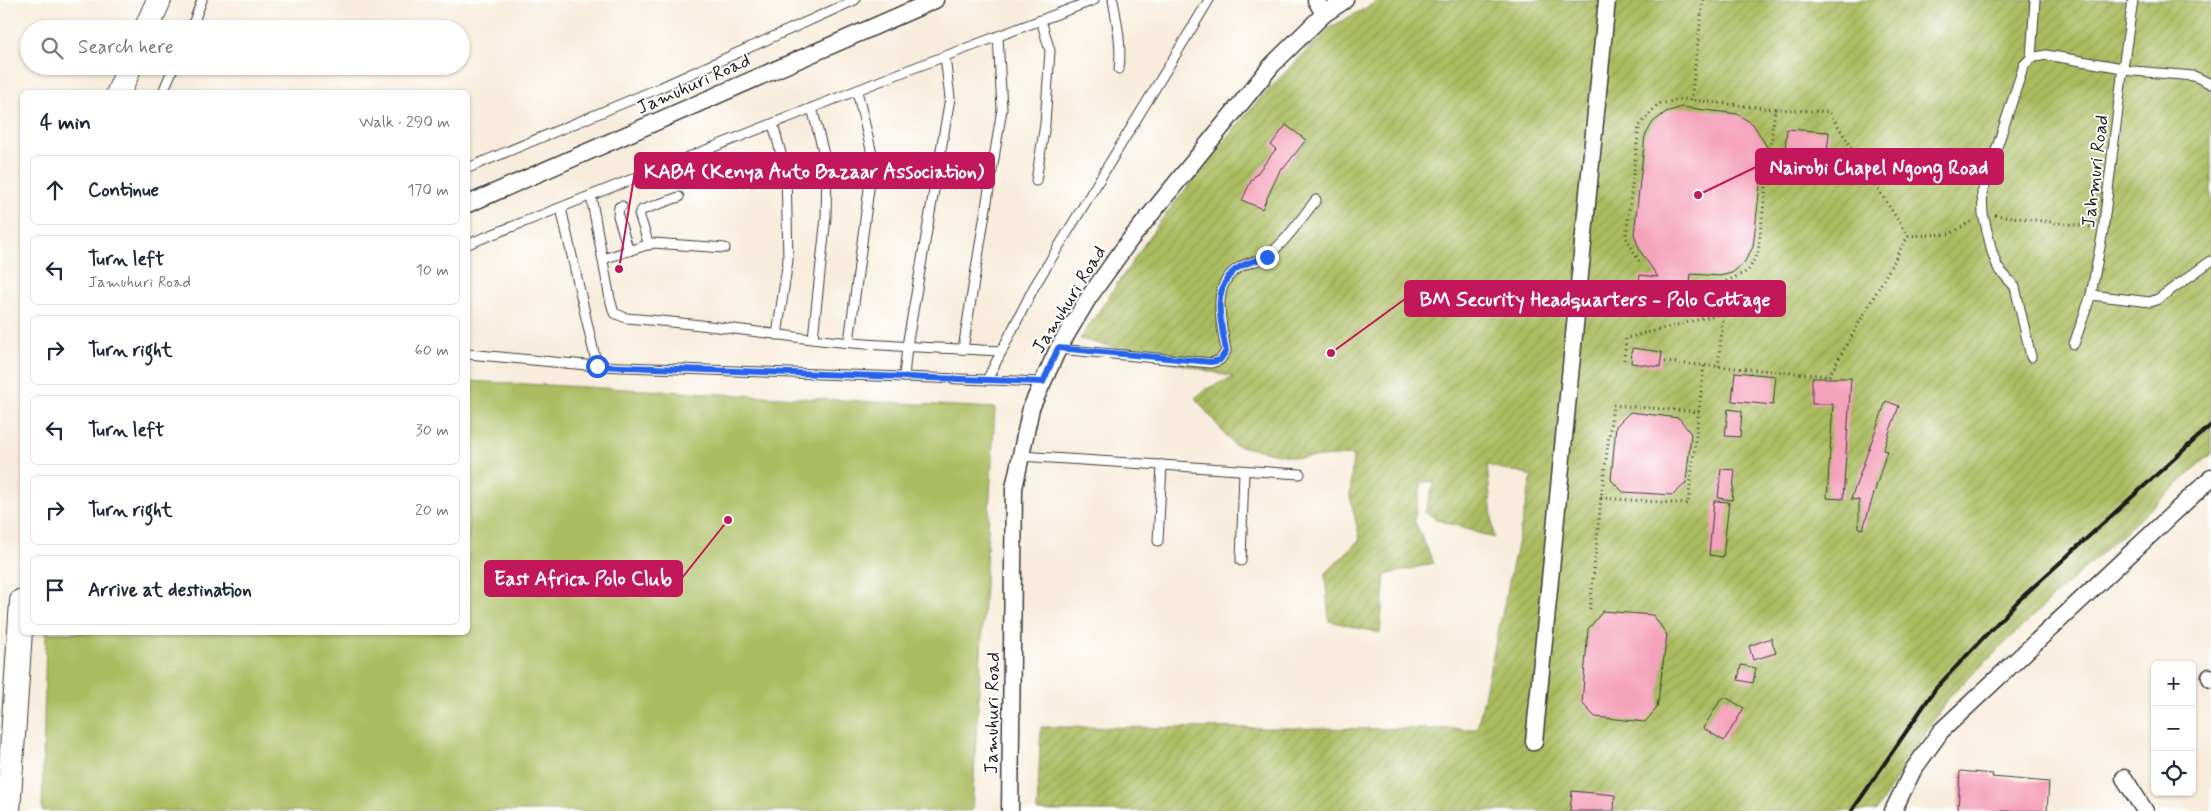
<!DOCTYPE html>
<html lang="en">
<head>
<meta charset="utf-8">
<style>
  body { margin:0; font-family:Mynerve,sans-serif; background:#f2f2f3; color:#1f2937 }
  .controls { position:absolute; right:15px; bottom:15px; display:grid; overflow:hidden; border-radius:8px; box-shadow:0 1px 4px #0004 }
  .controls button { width:45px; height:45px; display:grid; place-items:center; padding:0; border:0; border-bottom:1px solid #e0e1e3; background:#fff; color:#1f2937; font:25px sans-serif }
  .stop { position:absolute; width:15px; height:15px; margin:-11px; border:4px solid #2563eb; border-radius:50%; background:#fff }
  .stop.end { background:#2563eb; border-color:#fff; box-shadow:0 1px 5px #0008 }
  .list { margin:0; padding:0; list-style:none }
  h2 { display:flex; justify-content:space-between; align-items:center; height:65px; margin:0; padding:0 20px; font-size:21px }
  h2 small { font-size:16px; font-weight:400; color:#747a83 }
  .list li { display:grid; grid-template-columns:32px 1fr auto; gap:15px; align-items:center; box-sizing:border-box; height:70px; margin:0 10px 10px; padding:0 10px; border:1px solid #e0e1e3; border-radius:8px }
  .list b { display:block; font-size:19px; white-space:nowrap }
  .list p { margin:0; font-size:16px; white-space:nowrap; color:#747a83 }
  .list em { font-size:16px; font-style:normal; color:#747a83 }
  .icon { flex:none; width:28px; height:28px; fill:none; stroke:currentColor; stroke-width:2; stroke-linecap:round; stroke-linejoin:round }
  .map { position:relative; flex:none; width:2211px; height:811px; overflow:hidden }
  .search { position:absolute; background:#fff; box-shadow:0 1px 4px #0004; left:20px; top:20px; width:450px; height:55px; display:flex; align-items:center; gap:12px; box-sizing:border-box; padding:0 18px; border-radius:28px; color:#747a83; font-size:19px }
  .panel { position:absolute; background:#fff; box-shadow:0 1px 4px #0004; left:20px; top:90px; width:450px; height:545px; border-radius:8px }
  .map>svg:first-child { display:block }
  .garden { fill:url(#garden-furrows); stroke:#636c3e }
  .pitch { fill:#aabc5f; stroke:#636c3e }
  .building { fill:#f4a1ba }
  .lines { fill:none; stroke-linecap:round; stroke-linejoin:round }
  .lane-casing { stroke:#3d3b39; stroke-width:11 }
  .street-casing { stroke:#3d3b39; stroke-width:19 }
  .secondary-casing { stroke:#3d3b39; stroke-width:26 }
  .path { stroke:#3d3b39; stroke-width:3; stroke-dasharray:1 4; stroke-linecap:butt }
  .lane { stroke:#fff; stroke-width:9 }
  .street { stroke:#fff; stroke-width:16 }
  .secondary { stroke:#fff; stroke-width:24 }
  .rail { stroke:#1c1c1c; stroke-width:4 }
  .route { stroke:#2563eb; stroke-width:6 }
  .labels { text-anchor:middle; stroke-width:4; stroke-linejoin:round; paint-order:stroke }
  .street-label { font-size:19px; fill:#1c1c1c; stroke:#fff }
  .leader { fill:none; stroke:#c2185b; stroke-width:2 }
  .callout-dot { fill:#c2185b; stroke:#fff; stroke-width:2 }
  .callout { fill:#c2185b; stroke:#c2185b; stroke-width:2 }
  .callout-label { font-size:20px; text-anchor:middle; font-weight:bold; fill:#fff }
</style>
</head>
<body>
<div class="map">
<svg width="2211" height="811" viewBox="0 0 2211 811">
  <defs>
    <pattern id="garden-furrows" width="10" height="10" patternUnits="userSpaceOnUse" patternTransform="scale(1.25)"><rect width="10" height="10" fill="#aabc5f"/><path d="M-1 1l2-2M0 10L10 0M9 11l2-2" fill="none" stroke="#92a152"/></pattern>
  </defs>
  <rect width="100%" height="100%" fill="#fff"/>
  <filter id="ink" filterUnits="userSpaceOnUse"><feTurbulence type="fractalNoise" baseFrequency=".02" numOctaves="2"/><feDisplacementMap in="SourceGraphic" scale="10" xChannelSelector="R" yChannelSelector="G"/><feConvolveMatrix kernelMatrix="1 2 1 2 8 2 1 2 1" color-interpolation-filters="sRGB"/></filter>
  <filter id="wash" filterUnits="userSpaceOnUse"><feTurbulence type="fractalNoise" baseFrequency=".0096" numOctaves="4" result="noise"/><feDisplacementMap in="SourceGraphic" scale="20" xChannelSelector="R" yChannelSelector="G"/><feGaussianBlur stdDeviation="1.12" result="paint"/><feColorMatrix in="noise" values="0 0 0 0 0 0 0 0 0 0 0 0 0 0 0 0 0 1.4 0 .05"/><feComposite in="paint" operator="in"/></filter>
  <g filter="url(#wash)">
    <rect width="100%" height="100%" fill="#f8eddc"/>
    <path class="garden" d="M 1380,0 L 2188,0 L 2211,2 L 2211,454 L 2054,596 L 1949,697 L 1876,811 L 1037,811 L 1041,727 L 1477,729 L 1532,476 L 1487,465 L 1494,538 L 1438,520 L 1425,512 L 1434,482 L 1422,482 L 1414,520 L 1434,563 L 1385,575 L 1380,633 L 1329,621 L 1325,574 L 1360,539 L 1350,497 L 1353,455 L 1298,458 L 1234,445 L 1195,398 L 1208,388 L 1233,377 L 1080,339 L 1158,224 L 1258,100 L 1329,28 Z"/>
    <path class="pitch" d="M 468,381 L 995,408 L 972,811 L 42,811 L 46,633 L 468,632 Z"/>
    <g id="blocks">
      <g class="building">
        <path d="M 1682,107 L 1737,114 L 1753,124 L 1775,160 L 1763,159 L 1753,247 L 1744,263 L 1732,273 L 1720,276 L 1691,274 L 1689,297 L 1638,290 L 1640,275 L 1658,277 L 1640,251 L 1634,234 L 1645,136 L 1653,122 L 1666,112 Z"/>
        <path d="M 1286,125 L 1306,140 L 1283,169 L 1281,168 L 1262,209 L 1242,200 L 1251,181 L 1276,149 L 1271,145 Z"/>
        <path d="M 1787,129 L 1829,132 L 1826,164 L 1784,161 Z"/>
        <path d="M 1632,348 L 1662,352 L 1660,367 L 1631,363 Z"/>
        <path d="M 1735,372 L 1776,376 L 1773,405 L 1732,401 Z"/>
        <path d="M 1812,378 L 1851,378 L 1843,499 L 1827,498 L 1833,404 L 1812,404 Z"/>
        <path d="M 1886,401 L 1899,406 L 1883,450 L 1887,451 L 1863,529 L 1859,528 L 1859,500 L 1851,499 Z"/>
        <path d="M 1728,409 L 1742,411 L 1740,437 L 1725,436 Z"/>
        <path d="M 1630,412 L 1679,418 L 1691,434 L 1686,483 L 1673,495 L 1623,492 L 1611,480 L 1616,426 Z"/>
        <path d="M 1721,469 L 1735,470 L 1732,500 L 1718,498 Z"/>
        <path d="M 1714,501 L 1729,502 L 1723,557 L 1709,555 Z"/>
        <path d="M 1603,611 L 1653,615 L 1667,635 L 1657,708 L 1645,722 L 1595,717 L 1582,703 L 1588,629 Z"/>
        <path d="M 1771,638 L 1776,653 L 1753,660 L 1749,646 Z"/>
        <path d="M 1741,665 L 1756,668 L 1753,683 L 1738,680 Z"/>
        <path d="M 1722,698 L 1727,698 L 1744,708 L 1724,741 L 1703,728 Z"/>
        <path d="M 1960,771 L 1993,774 L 1992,777 L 2049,782 L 2047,811 L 1958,811 Z"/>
        <path d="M 1572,791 L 1615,795 L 1614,811 L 1570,811 Z"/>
      </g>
    </g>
  </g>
  <g filter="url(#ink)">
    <use href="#blocks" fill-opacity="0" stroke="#3d3b39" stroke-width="1"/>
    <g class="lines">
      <g class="lane-casing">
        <g id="lane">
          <path d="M 1113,0 C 1117,23 1122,46 1119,69"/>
          <path d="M 191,29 L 202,0"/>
          <path d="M 2031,58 L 2035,0"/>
          <path d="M 2122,70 L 2194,76 L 2211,84"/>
          <path d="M 163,92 L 174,66"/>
          <path d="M 812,108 L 827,166 L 826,217 L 813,338"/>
          <path d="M 773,124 L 786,172 L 788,260 L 777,335"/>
          <path d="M 468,168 L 657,89 L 855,0"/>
          <path d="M 1036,181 L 1045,124 L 1050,51 L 1041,20"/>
          <path d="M 591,196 L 610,299 L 614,313 L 626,318 C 678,322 730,328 781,335 C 854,346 929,347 1002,351"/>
          <path d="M 622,206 L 619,207 L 618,216 L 629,251"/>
          <path d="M 561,208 L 597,366"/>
          <path d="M 468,244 L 903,72 L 1094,0"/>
          <path d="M 649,245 L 639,214 L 642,210 L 679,197"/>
          <path d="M 603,259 L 653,243 L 725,248"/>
          <path d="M 2091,295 L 2150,302 L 2158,299 L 2211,261"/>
          <path d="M 849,342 L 873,158 L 857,91"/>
          <path d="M 2074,344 L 2091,295 L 2103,231 L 2123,68 L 2133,0"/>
          <path d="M 963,349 L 1002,109 L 998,36"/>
          <path d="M 1058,349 L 1211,363 L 1220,360 L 1226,351 C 1222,324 1209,284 1240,267 C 1249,262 1261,261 1268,255 C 1287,241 1301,218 1316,200"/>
          <path d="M 468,354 L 597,366 L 1043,382"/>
          <path d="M 2031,357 L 2015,287 L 1998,268 L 1992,252 L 1983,214 L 1982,193 L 2024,65 L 2031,58 L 2046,55 L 2123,68"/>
          <path d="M 904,377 L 907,346 L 950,98 L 945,57"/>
          <path d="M 987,380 L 1034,287 L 1209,0"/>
          <path d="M 1020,456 L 1300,474"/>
          <path d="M 1158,541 L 1162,465"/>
          <path d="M 1241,561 L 1244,471"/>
        </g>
      </g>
      <g class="street-casing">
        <g id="street">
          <path d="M 1324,14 L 1345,0"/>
          <path d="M 468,204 L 935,0"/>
          <path d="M 2210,677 L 2211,679"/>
          <path d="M 1534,742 L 1607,0"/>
          <path d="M 2124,778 L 2145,811"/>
          <path d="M 1010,811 L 1014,488 L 1031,408 L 1058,349 L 1089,297 L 1129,241 L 1272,65 L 1324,14 L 1316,0"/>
          <path d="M 1893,811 L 1913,770 L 1941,731 L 2211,478"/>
        </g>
      </g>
      <g class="secondary-casing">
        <g id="secondary">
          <path d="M 146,29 L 159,0"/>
          <path d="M 119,92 L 130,66"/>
          <path d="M 8,811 L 22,601"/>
        </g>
      </g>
      <g class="path">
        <path d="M 1691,100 L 1703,0"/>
        <path d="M 1995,215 L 2091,227"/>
        <path d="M 1908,236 L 1950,234 L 1973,220"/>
        <path d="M 1639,261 L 1626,237 L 1639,126 L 1658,104 L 1682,99 L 1775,109"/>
        <path d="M 1624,360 L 1626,338 L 1724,313"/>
        <path d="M 1665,362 L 1829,376 L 1908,236 L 1829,112 L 1775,109 L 1758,253 L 1748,271 L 1727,281 L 1718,367"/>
        <path d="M 1699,412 L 1613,405 L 1601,498 L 1688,504 L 1704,366"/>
        <path d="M 1590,609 L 1601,498"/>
      </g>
      <use href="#lane" class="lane"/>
      <use href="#street" class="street"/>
      <use href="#secondary" class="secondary"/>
      <path class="rail" d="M 1852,811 L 1936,688 L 2019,600 L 2211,425"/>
    </g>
  </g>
  <g class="lines" filter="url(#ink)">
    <path class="route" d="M 597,366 L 1043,382 L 1058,348 L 1211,362 L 1220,360 L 1226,351 C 1222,325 1210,291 1235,270 C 1243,263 1257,260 1267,257"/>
  </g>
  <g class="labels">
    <g class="street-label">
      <text transform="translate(693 83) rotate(-24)" y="7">Jamuhuri Road</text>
      <text transform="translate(2094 171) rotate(-83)" y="7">Jahmuri Road</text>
      <text transform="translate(1068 299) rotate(-58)" y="7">Jamuhuri Road</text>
      <text transform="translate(991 713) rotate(-89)" y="7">Jamuhuri Road</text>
    </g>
  </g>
  <path class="leader" d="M1698 195L1756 167M619 269L635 171M1331 353L1405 299M728 520L682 578"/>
  <g class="callout-dot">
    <circle cx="1698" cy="195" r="5"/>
    <circle cx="619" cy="269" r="5"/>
    <circle cx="1331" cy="353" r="5"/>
    <circle cx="728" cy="520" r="5"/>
  </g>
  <g class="callout">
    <rect x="1756" y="149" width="247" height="35" rx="5"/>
    <rect x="635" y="153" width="359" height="35" rx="5"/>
    <rect x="1405" y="281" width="380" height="35" rx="5"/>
    <rect x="485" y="561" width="197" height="35" rx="5"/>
  </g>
  <g class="callout-label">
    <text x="1879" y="174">Nairobi Chapel Ngong Road</text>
    <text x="814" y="178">KABA (Kenya Auto Bazaar Association)</text>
    <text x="1595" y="306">BM Security Headquarters - Polo Cottage</text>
    <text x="583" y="585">East Africa Polo Club</text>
  </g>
</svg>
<div class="controls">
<button>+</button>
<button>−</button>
<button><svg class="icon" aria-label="locate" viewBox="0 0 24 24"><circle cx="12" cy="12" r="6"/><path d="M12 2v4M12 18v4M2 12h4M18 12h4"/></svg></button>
</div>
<div class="stop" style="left:597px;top:366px"></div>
<div class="stop end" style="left:1267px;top:257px"></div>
<div class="search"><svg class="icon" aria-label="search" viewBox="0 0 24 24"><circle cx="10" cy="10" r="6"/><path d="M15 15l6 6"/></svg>Search here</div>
<section class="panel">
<h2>4 min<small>Walk · 290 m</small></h2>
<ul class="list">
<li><svg class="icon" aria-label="ahead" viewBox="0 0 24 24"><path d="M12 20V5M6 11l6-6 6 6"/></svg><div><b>Continue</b></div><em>170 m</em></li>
<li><svg class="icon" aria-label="left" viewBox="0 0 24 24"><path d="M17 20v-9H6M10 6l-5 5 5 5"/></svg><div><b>Turn left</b><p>Jamuhuri Road</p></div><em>10 m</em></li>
<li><svg class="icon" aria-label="right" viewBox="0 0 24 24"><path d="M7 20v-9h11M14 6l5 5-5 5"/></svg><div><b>Turn right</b></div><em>60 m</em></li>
<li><svg class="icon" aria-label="left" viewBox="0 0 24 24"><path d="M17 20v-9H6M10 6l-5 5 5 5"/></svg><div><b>Turn left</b></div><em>30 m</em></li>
<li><svg class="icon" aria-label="right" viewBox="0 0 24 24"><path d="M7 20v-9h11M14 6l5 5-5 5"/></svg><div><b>Turn right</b></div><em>20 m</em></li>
<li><svg class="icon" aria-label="arrive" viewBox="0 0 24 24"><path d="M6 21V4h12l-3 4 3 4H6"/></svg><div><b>Arrive at destination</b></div></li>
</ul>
</section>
</div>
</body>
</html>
